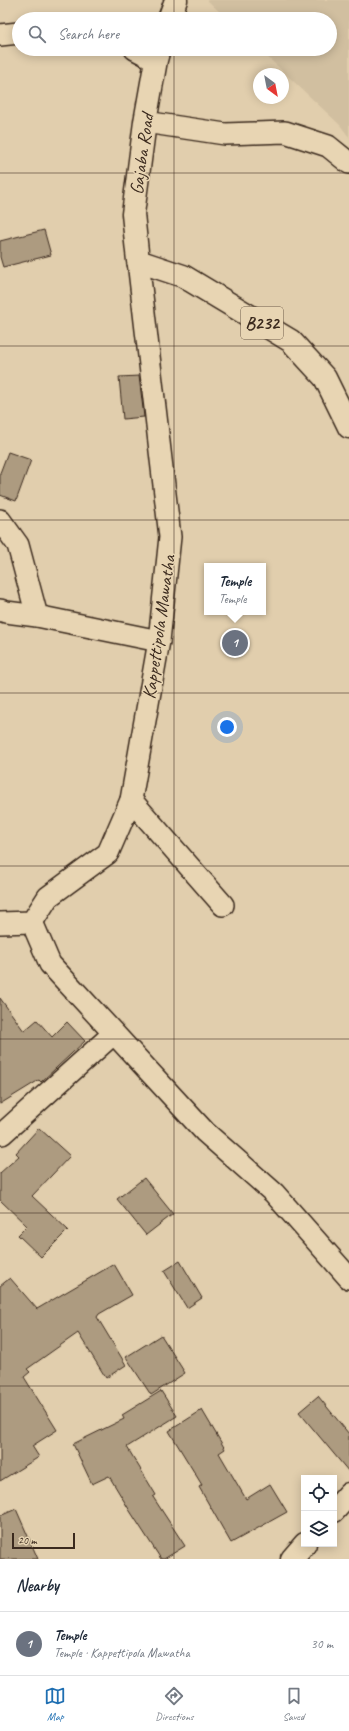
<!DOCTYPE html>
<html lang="en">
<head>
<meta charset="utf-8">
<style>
  body { margin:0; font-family:Caveat,sans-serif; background:#f6f6f7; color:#1f2937 }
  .controls { position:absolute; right:12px; bottom:12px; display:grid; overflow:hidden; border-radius:0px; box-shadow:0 2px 10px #0003 }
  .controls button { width:36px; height:36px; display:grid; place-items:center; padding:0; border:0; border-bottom:1px solid #e0e1e3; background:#fff; color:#1f2937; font:20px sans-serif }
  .compass { position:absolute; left:253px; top:68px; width:36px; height:36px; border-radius:50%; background:#fff; box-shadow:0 2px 10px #0003; rotate:148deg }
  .scale { position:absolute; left:12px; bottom:10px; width:63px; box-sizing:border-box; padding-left:4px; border:2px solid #3b2a1e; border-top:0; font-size:11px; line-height:14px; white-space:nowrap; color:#3b2a1e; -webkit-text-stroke:3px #e8d5b3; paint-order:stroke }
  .you { position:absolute; left:227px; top:727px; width:14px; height:14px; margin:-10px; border:3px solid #fff; border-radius:50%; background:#1a73e8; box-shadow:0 0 0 6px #1a73e833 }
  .badge { display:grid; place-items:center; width:26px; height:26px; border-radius:50%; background:#1f6fb2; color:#fff; font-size:13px; font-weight:700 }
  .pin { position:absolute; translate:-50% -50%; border:2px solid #fff; box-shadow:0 1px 4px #0006 }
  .popup { position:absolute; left:204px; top:563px; width:62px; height:52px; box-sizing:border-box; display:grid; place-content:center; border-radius:0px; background:#fff; filter:drop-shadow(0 1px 3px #0005); font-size:13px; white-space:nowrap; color:#747a83 }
  .popup b { font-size:15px; color:#1f2937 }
  .popup::after { content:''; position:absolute; left:50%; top:100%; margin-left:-8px; border:8px solid transparent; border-top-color:#fff }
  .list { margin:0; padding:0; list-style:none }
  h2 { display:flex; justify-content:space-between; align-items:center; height:52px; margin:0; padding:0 16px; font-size:17px }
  h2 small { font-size:13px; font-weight:400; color:#747a83 }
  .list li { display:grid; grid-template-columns:26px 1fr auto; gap:12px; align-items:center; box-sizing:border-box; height:64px; padding:0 16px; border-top:1px solid #e0e1e3 }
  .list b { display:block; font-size:15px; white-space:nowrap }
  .list p { margin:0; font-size:13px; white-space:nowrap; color:#747a83 }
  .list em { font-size:13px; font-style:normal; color:#747a83 }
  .icon { flex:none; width:22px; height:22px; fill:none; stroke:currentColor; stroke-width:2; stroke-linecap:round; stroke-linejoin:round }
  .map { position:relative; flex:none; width:349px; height:1559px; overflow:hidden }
  .search { position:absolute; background:#fff; box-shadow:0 2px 10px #0003; left:12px; right:12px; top:12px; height:44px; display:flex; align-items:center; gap:10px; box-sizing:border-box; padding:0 14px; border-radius:22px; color:#747a83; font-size:15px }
  .sheet { height:116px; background:#fff }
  nav { display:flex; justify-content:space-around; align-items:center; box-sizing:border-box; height:56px; border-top:1px solid #e0e1e3; background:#fff; font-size:11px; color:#747a83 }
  nav a { display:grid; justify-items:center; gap:2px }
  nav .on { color:#1f6fb2 }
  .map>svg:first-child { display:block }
  .built { fill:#d1bfa0 }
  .building { fill:#ad9b80; stroke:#3b2a1e }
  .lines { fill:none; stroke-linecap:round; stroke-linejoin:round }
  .minor-casing { stroke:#3b2a1e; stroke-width:24 }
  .major-casing { stroke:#3b2a1e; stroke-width:25 }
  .minor { stroke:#e8d5b3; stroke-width:21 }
  .major { stroke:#e8d5b3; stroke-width:22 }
  .grid { fill:none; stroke:#3b2a1e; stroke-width:1; stroke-opacity:0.55 }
  .labels { text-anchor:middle; stroke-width:3; stroke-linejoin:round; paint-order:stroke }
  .shield { fill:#e8d5b3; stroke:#6f5d4b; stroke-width:1 }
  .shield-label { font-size:18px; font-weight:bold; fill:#3b2a1e }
  .street-label { font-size:19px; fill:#3b2a1e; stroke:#e8d5b3 }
</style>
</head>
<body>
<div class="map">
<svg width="349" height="1559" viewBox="0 0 349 1559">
  <rect width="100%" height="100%" fill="#e1cead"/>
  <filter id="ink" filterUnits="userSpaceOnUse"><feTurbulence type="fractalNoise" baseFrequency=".025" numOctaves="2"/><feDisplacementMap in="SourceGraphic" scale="8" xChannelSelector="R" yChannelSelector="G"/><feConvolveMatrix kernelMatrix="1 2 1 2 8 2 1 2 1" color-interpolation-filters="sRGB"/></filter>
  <g filter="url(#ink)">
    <path class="built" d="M 207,0 L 349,0 L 349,137 L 340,125 L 259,49 L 330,49 L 330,19 L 227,19 Z"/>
    <g class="building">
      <path d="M 44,230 L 51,255 L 3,267 L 0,257 L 0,241 Z"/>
      <path d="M 139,376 L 144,417 L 123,419 L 119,377 Z"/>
      <path d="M 8,452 L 31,460 L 16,501 L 0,495 L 0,473 Z"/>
      <path d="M 0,998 L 24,1031 L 37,1020 L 52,1037 L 67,1022 L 85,1041 L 41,1082 L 39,1080 L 0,1104 Z"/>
      <path d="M 39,1128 L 70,1156 L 32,1196 L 68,1230 L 41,1257 L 18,1235 L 27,1226 L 0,1200 L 0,1173 L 19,1156 L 16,1153 Z"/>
      <path d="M 144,1178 L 173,1214 L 146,1235 L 117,1199 Z"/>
      <path d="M 180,1261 L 202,1298 L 187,1308 L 164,1271 Z"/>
      <path d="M 114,1264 L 132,1295 L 99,1314 L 97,1317 L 126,1365 L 106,1378 L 78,1333 L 27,1369 L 30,1372 L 24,1377 L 57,1430 L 32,1446 L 39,1457 L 0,1481 L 0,1286 L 10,1278 L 37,1309 Z"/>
      <path d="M 161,1335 L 185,1373 L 151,1395 L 126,1357 Z"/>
      <path d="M 161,1391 L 177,1416 L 127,1447 L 156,1495 L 153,1497 L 185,1546 L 164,1559 L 161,1559 L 130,1511 L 109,1476 L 92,1484 L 73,1444 L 124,1419 L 122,1415 Z"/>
      <path d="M 318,1396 L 349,1434 L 349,1472 L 299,1412 Z"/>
      <path d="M 202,1410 L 225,1449 L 219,1453 L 246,1499 L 270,1484 L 287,1512 L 231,1543 L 199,1487 L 202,1485 L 169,1431 Z"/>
      <path d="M 16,1509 L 38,1559 L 0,1559 L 0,1516 Z"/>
    </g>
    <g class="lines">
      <g class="minor-casing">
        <g id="minor">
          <path d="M 0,35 L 19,33"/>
          <path d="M 135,49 L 156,60"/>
          <path d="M 145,122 L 225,134 L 285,132 L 328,146 L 349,163"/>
          <path d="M 0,520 L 18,545 L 37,616 L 159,641"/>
          <path d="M 0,610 L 6,612 L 37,616"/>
          <path d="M 131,800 L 223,905"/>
          <path d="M 32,922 L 50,964 L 205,1132 L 274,1193 L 349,1278"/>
          <path d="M 0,923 L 32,922 L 48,897 L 108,853 L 131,800 L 159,641 L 170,537 L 138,261"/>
          <path d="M 2,1134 L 113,1034"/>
        </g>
      </g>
      <g class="major-casing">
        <g id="major">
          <path d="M 169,19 L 176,0"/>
          <path d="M 159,49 L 156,60 L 145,122 L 133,214 L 138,261 L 183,276 L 291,341 L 325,378 L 349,427"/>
          <path d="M 334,1511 L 349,1494"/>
          <path d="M 292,1559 L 305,1544"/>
        </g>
      </g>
      <use href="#minor" class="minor"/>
      <use href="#major" class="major"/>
    </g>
  </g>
  <path class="grid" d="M 174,0 L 174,19M 174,49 L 174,1559M 0,173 L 349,173M 0,346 L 349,346M 0,520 L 349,520M 0,693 L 349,693M 0,866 L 349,866M 0,1039 L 349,1039M 0,1213 L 349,1213M 0,1386 L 349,1386"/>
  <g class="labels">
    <rect class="shield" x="241" y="307" width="42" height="32" rx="3"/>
    <g class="shield-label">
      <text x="262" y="329">B232</text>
    </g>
    <g class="street-label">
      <text transform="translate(141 154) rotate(-82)" y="7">Gajaba Road</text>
      <text transform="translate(158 627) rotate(-82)" y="7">Kappettipola Mawatha</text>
    </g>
  </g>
</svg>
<div class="controls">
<button><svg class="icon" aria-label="locate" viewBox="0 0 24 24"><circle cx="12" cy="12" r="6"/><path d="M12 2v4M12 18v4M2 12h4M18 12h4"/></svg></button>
<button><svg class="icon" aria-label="layers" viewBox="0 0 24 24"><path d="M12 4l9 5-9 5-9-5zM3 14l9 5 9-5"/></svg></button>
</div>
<svg class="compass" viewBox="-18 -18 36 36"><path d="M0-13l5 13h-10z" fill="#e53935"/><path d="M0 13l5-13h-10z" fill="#747a83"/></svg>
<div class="scale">20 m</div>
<div class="you"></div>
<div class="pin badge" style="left:235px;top:643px;background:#6b7280">1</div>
<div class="popup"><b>Temple</b>Temple</div>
<div class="search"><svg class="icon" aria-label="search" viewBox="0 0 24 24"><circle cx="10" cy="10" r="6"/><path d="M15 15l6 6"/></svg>Search here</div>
</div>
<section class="sheet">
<h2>Nearby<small></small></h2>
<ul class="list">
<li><span class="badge" style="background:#6b7280">1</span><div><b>Temple</b><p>Temple · Kappettipola Mawatha</p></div><em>30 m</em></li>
</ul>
</section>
<nav>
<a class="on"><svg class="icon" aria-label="map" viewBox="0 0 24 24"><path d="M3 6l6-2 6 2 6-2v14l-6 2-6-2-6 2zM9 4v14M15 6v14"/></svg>Map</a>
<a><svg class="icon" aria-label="directions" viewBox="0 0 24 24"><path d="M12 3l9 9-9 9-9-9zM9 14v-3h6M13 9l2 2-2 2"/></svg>Directions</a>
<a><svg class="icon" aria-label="saved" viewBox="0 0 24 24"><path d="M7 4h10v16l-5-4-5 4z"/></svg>Saved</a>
</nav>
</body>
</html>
